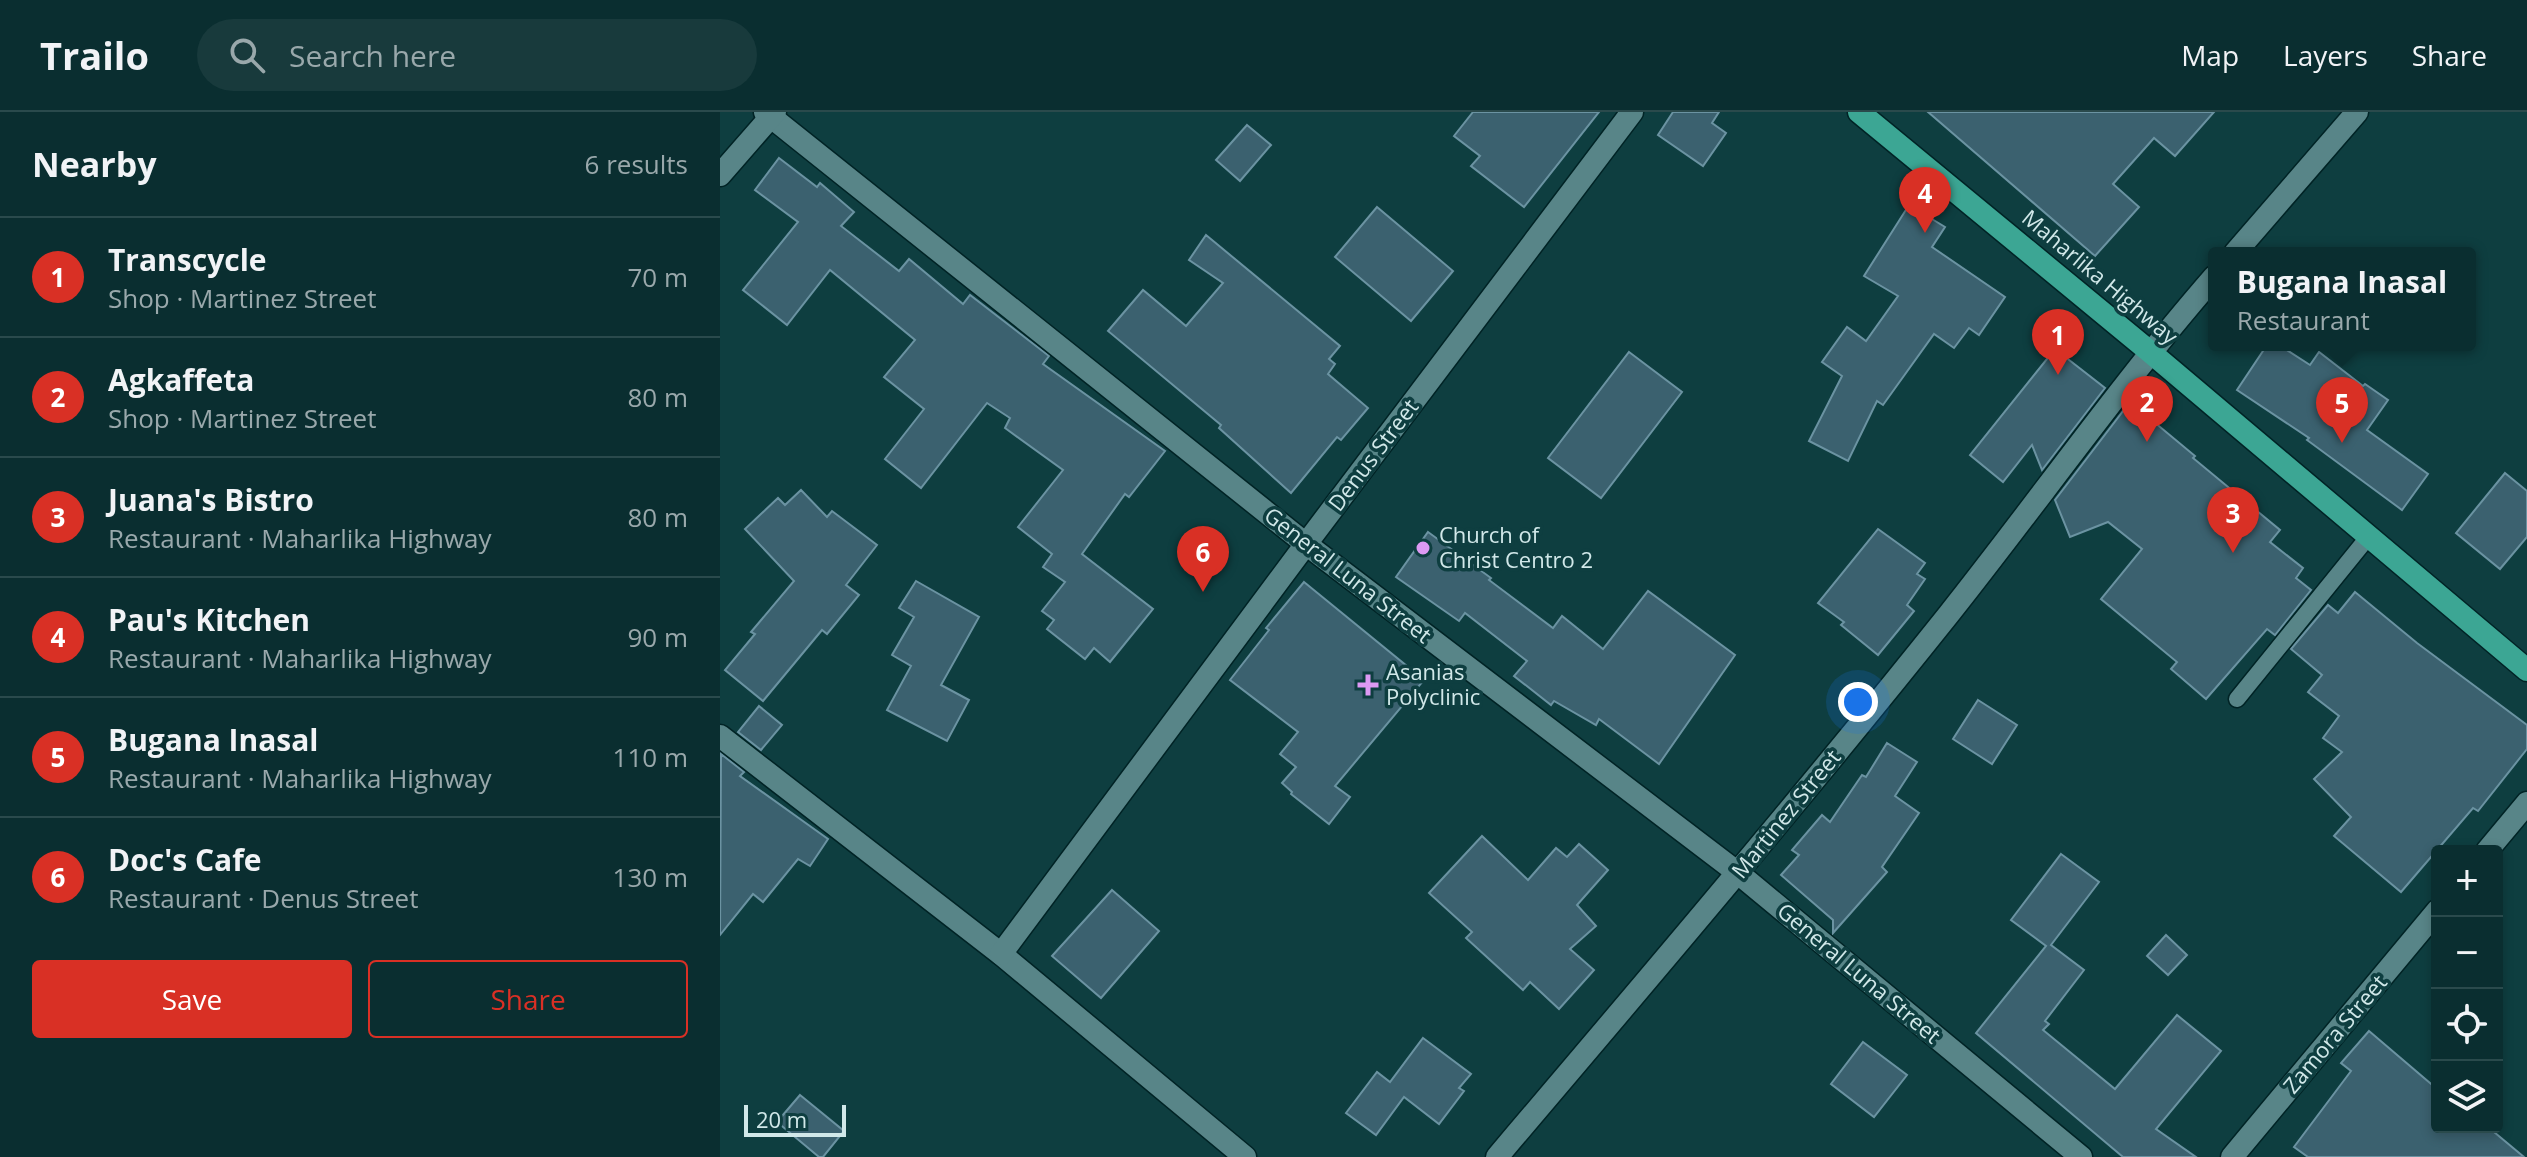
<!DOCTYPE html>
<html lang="en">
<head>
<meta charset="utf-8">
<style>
  body { margin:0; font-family:"Open Sans",sans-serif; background:#183a3c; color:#f1f3f6 }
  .controls { position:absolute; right:24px; bottom:24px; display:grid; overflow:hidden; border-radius:8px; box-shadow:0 4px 12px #0003 }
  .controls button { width:72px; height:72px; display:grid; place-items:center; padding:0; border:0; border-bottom:2px solid #2a4a4c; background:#0a2e30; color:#f1f3f6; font:40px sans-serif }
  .scale { position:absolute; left:24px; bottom:20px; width:102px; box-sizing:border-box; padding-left:8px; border:4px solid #d1e8e9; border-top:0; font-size:22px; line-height:28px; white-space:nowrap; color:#d1e8e9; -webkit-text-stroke:6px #0e3e40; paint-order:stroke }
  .you { position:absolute; left:1138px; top:590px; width:28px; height:28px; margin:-20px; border:6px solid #fff; border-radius:50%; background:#1a73e8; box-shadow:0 0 0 12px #1a73e833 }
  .badge { display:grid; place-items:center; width:52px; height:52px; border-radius:50%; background:#d93025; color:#fff; font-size:26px; font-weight:700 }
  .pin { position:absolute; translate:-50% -66px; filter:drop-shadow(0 2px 4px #0008) }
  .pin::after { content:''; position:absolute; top:42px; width:28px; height:24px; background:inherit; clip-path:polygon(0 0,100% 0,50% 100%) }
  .popup { position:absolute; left:1488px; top:135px; width:268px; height:104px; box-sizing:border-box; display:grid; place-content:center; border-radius:8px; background:#0a2e30; filter:drop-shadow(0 2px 6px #0005); font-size:26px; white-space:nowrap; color:#99a8ab }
  .popup b { font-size:30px; color:#f1f3f6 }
  .popup::after { content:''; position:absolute; left:50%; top:100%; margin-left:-16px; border:16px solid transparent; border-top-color:#0a2e30 }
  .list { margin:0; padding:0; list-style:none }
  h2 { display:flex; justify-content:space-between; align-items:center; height:104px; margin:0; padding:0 32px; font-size:34px }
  h2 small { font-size:26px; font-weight:400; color:#99a8ab }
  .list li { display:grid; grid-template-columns:52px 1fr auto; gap:24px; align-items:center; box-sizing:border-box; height:120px; padding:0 32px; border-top:2px solid #2a4a4c }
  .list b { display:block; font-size:30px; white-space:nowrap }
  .list p { margin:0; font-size:26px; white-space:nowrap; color:#99a8ab }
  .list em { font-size:26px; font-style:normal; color:#99a8ab }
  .actions { display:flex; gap:16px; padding:24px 32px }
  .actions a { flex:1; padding:18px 0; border:2px solid #d93025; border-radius:8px; text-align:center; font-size:28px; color:#d93025 }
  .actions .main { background:#d93025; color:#fff }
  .icon { flex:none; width:44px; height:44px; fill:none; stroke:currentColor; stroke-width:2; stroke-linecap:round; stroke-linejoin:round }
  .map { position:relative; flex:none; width:1807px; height:1045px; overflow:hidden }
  header { display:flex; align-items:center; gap:48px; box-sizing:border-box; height:112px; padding:0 40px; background:#0a2e30; border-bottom:2px solid #2a4a4c }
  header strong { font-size:38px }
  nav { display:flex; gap:44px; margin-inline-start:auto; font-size:28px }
  .search { width:560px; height:72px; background:#183a3c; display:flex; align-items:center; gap:20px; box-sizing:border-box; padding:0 28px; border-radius:44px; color:#99a8ab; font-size:30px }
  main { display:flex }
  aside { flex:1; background:#0a2e30 }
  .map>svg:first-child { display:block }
  .building { fill:#3b616f; stroke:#6b93a2; stroke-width:2 }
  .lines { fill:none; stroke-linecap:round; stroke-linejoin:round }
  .service-casing { stroke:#002325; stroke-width:19 }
  .minor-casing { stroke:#002325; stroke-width:25 }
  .trunk-casing { stroke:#002325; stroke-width:25 }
  .service { stroke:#588588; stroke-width:16 }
  .minor { stroke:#588588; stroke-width:22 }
  .trunk { stroke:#3ca694; stroke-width:22 }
  .poi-dot { fill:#dd99f3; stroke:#0e3e40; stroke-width:3 }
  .labels { text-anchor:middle; stroke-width:7; stroke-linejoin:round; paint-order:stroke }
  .street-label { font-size:22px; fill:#d1e8e9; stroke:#0e3e40 }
  .poi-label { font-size:22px; fill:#d1e8e9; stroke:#0e3e40; text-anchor:start }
</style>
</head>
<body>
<header>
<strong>Trailo</strong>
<div class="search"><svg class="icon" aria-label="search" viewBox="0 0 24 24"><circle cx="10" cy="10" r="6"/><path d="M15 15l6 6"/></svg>Search here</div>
<nav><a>Map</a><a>Layers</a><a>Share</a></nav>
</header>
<main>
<aside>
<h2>Nearby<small>6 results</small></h2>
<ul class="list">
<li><span class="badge">1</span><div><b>Transcycle</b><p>Shop · Martinez Street</p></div><em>70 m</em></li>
<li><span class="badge">2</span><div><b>Agkaffeta</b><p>Shop · Martinez Street</p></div><em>80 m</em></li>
<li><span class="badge">3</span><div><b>Juana's Bistro</b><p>Restaurant · Maharlika Highway</p></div><em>80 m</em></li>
<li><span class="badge">4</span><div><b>Pau's Kitchen</b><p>Restaurant · Maharlika Highway</p></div><em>90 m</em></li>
<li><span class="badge">5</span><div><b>Bugana Inasal</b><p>Restaurant · Maharlika Highway</p></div><em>110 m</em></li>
<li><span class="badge">6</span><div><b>Doc's Cafe</b><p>Restaurant · Denus Street</p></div><em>130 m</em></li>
</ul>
<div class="actions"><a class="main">Save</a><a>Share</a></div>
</aside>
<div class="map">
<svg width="1807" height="1045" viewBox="0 0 1807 1045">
  <rect width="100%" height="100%" fill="#0e3e40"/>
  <g class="building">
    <path d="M 753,0 L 879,0 L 804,95 L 751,54 L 760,44 L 734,24 Z"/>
    <path d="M 953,0 L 999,0 L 992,11 L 1006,21 L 983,54 L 938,23 Z"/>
    <path d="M 1208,0 L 1494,0 L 1455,44 L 1434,26 L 1393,72 L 1419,95 L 1375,144 Z"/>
    <path d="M 527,13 L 551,33 L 520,69 L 496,48 Z"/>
    <path d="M 59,46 L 97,75 L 100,71 L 134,100 L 121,114 L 179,159 L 189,147 L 243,192 L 250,183 L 329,244 L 323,252 L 445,339 L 409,385 L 405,382 L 362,442 L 433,497 L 390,550 L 374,536 L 365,547 L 327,517 L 334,508 L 322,499 L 345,470 L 323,455 L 332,442 L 298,415 L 343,358 L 285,316 L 290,306 L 267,291 L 201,376 L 165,347 L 204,297 L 164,265 L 195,228 L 110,158 L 67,213 L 23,178 L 78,110 L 35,78 Z"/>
    <path d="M 1189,93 L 1225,115 L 1212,135 L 1285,185 L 1259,223 L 1249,216 L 1234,236 L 1214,222 L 1163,293 L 1157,289 L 1128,349 L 1089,329 L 1122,264 L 1102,250 L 1127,215 L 1146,229 L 1178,184 L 1144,164 Z"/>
    <path d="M 657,95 L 733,159 L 691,209 L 615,145 Z"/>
    <path d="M 486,123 L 620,234 L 609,247 L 615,252 L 608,262 L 648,296 L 621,328 L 617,325 L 571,381 L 499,316 L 501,313 L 388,219 L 423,178 L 466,214 L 503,171 L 469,148 Z"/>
    <path d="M 1547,233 L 1559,233 L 1590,253 L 1599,240 L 1643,274 L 1645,272 L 1668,288 L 1647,318 L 1708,362 L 1682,398 L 1587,328 L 1589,326 L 1517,278 Z"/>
    <path d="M 1335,237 L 1385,276 L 1322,358 L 1312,333 L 1283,370 L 1250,343 Z"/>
    <path d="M 909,240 L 962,280 L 881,386 L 828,346 Z"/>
    <path d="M 1410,290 L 1475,344 L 1473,346 L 1560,418 L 1550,430 L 1583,456 L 1576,466 L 1591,478 L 1555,523 L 1547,517 L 1486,587 L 1451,557 L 1457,550 L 1381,487 L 1422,437 L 1388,410 L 1350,425 L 1335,388 Z"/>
    <path d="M 1785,361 L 1807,379 L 1807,425 L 1780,457 L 1736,421 Z"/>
    <path d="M 81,378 L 107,405 L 112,399 L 157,433 L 126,473 L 139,483 L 107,522 L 102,518 L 43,589 L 5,558 L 35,522 L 31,520 L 74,469 L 25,417 L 58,386 L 65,393 Z"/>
    <path d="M 1158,417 L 1205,451 L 1197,462 L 1205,467 L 1187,493 L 1194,499 L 1158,543 L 1121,513 L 1124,510 L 1098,491 Z"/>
    <path d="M 708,420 L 771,466 L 769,468 L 833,516 L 842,504 L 883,537 L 928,479 L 1015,543 L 939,652 L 879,607 L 876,613 L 834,589 L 831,593 L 794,564 L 807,549 L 745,501 L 739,509 L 676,465 Z"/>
    <path d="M 196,469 L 259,505 L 221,573 L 249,588 L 227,629 L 167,598 L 191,554 L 172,543 L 194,505 L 179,496 Z"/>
    <path d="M 584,470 L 704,568 L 615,674 L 630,685 L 609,712 L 571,682 L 572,680 L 562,671 L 576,655 L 560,642 L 578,620 L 510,568 L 549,518 L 546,516 Z"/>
    <path d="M 1635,480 L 1697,531 L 1807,613 L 1807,637 L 1758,699 L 1753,696 L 1681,780 L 1614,724 L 1631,705 L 1594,667 L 1622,640 L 1603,626 L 1619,604 L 1588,580 L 1602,563 L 1571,537 L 1608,493 L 1618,501 Z"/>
    <path d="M 1258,588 L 1297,613 L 1272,652 L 1233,627 Z"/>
    <path d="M 39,594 L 62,613 L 41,638 L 18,620 Z"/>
    <path d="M 1167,631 L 1197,650 L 1175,684 L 1199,701 L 1162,755 L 1167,760 L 1113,821 L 1113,808 L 1061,763 L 1079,743 L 1072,738 L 1102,703 L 1110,710 L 1142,663 L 1146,665 Z"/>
    <path d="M 1,642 L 24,660 L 20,664 L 108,727 L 90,754 L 78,747 L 43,790 L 33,782 L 0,823 Z"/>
    <path d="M 762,724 L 808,768 L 836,736 L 847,745 L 859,732 L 888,758 L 857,793 L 876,814 L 850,837 L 874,858 L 839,897 L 810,870 L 803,878 L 746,826 L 752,820 L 709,781 Z"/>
    <path d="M 1341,742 L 1379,770 L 1331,833 L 1364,858 L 1325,909 L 1329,912 L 1323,918 L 1395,977 L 1457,903 L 1501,939 L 1436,1017 L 1476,1045 L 1403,1045 L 1256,921 L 1326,834 L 1291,808 Z"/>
    <path d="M 392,778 L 439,819 L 381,886 L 332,844 Z"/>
    <path d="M 1446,823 L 1467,843 L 1448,863 L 1427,844 Z"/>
    <path d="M 1649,919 L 1717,977 L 1717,1015 L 1768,1015 L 1804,1045 L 1588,1045 L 1574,1035 L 1631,959 L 1621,951 Z"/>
    <path d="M 703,926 L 751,962 L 739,976 L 744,979 L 719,1012 L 684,985 L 656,1023 L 626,1001 L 657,960 L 670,970 Z"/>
    <path d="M 1143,930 L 1187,963 L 1154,1005 L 1111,972 Z"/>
    <path d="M 80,983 L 124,1019 L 103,1045 L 99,1045 L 57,1010 Z"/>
  </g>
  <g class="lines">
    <g class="service-casing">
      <path id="service" d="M 1517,587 L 1649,424"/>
    </g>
    <g class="minor-casing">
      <g id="minor">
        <path d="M 45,0 L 586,432 L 1018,761 L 1361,1045"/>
        <path d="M 0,63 L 55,0"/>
        <path d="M 1515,141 L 1637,0"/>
        <path d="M 0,624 L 281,842 L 525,1045"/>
        <path d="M 1767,739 L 1807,691"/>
        <path d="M 281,842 L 586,432 L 912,0"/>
        <path d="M 777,1045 C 930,865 1082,686 1229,502 C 1318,390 1400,273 1494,165"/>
        <path d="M 1512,1045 L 1717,799"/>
      </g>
    </g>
    <g class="trunk-casing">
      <path id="trunk" d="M 1139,0 L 1429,239 L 1807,558"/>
    </g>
    <use href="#service" class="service"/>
    <use href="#minor" class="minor"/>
    <use href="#trunk" class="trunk"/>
  </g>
  <g class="poi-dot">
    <circle cx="703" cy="436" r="8"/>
    <path d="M644 561h8v8h8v8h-8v8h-8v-8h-8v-8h8z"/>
  </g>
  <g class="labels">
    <g class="street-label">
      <text transform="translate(1380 165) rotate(40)" y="8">Maharlika Highway</text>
      <text transform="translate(653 343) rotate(-53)" y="8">Denus Street</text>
      <text transform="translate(628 463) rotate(38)" y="8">General Luna Street</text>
      <text transform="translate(1066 702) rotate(-51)" y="8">Martinez Street</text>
      <text transform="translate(1139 861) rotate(40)" y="8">General Luna Street</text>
      <text transform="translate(1615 922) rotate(-50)" y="8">Zamora Street</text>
    </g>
    <g class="poi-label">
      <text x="719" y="431">Church of<tspan x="719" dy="25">Christ Centro 2</tspan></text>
      <text x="666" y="568">Asanias<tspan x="666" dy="25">Polyclinic</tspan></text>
    </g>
  </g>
</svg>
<div class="controls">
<button>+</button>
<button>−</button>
<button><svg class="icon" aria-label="locate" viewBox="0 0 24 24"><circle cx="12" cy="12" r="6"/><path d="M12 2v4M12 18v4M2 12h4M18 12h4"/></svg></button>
<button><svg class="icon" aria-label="layers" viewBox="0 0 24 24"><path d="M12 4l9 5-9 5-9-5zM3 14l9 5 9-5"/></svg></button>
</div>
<div class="scale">20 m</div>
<div class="you"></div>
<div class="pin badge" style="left:1338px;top:263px">1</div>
<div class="pin badge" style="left:1427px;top:330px">2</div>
<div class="pin badge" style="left:1513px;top:441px">3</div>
<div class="pin badge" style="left:1205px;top:121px">4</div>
<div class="pin badge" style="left:1622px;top:331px">5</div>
<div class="popup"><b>Bugana Inasal</b>Restaurant</div>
<div class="pin badge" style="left:483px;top:480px">6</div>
</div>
</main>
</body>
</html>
